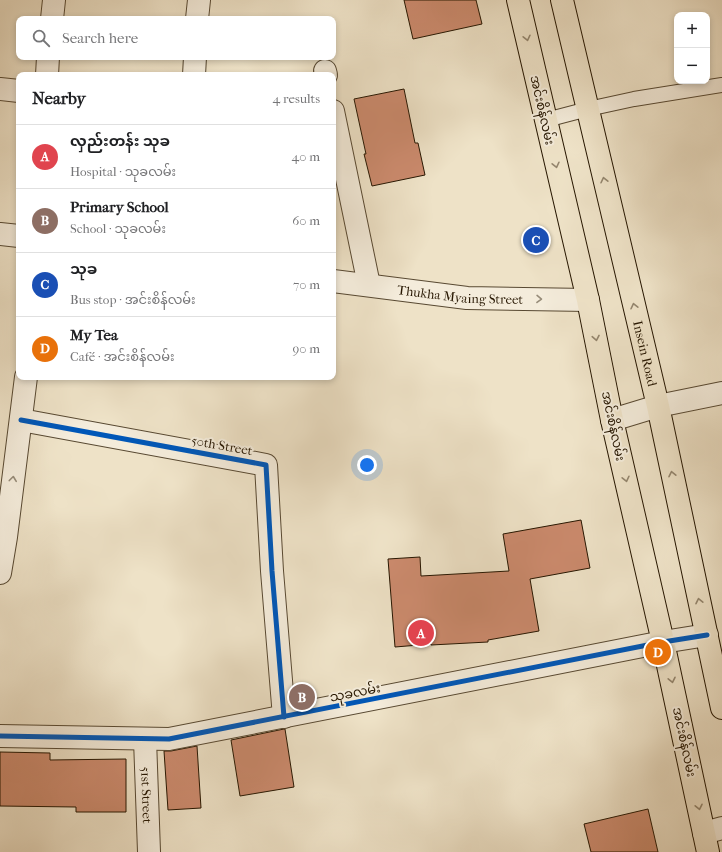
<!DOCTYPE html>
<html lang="en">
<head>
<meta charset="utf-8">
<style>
  body { margin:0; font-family:"IM FELL French Canon","Noto Sans Myanmar",serif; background:#f6f6f6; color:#202124 }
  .controls { position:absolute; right:12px; top:12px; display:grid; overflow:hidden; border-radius:8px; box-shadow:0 2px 6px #0003 }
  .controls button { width:36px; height:36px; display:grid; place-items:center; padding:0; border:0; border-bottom:1px solid #e0e0e0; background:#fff; color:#202124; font:20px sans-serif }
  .you { position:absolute; left:367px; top:465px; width:14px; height:14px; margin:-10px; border:3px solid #fff; border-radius:50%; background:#1a73e8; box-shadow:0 0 0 6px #1a73e833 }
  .badge { display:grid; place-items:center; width:26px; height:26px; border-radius:50%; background:#db2777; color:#fff; font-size:13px; font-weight:700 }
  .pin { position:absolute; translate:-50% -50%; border:2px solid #fff; box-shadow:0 1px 4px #0006 }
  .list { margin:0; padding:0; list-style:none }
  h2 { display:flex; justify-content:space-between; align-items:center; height:52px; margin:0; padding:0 16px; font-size:17px }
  h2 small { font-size:13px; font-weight:400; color:#757577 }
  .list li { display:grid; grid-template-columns:26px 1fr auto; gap:12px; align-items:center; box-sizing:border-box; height:64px; padding:0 16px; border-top:1px solid #e0e0e0 }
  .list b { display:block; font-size:15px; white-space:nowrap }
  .list p { margin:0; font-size:13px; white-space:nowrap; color:#757577 }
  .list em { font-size:13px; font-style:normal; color:#757577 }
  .icon { flex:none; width:22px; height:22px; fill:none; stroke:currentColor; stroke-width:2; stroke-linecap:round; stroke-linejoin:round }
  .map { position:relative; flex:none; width:722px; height:852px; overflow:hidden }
  .search { position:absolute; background:#fff; box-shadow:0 2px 6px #0003; left:16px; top:16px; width:320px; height:44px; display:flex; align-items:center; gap:10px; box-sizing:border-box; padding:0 14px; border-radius:8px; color:#757577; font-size:15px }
  .panel { position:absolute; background:#fff; box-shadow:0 2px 6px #0003; left:16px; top:72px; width:320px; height:308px; border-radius:8px }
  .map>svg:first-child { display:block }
  .building { fill:#cb8a6d; stroke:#261601 }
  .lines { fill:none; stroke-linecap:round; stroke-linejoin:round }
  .service-casing { stroke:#584932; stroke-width:16 }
  .minor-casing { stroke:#584932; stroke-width:24 }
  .primary-casing { stroke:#261601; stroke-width:24 }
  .service { stroke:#f4ecdb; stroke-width:14 }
  .minor { stroke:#f4ecdb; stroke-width:22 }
  .primary { stroke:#eee2c7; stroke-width:22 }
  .cycleway-casing { stroke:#f4ecdb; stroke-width:8 }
  .cycleway { stroke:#0057b8; stroke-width:5 }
  .oneway { stroke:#94866e }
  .oneway2 { stroke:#978c79 }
  .labels { text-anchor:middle; stroke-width:4; stroke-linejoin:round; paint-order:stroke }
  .street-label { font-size:13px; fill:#261601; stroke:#f4ecdb }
</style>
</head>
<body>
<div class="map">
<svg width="722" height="852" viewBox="0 0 722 852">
  <rect width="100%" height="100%" fill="#eee2c7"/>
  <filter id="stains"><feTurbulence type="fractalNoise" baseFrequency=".005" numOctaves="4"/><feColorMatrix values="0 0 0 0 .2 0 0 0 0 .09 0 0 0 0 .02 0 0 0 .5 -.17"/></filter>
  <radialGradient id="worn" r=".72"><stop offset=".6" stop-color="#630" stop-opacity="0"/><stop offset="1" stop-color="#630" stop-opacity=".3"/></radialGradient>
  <g class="building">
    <path d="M 404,0 L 476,0 L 482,24 L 413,39 Z"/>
    <path d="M 404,89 L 415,143 L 418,143 L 425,175 L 372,186 L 364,154 L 366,154 L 354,99 Z"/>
    <path d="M 581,520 L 590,568 L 530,579 L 539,631 L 488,640 L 488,642 L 431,645 L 431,644 L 395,647 L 388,559 L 420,557 L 421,576 L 509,571 L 503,534 Z"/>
    <path d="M 284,729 L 285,729 L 294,787 L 240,796 L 231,740 Z"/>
    <path d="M 197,746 L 201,808 L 168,810 L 164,751 L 171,751 Z"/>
    <path d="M 0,752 L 50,753 L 50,760 L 126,759 L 126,812 L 76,812 L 76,807 L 0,806 Z"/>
    <path d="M 648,809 L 658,852 L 591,852 L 584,824 Z"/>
  </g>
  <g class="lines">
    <g class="service-casing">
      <path id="service" d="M 546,120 L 588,109 L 634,99 L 722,85"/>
    </g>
    <g class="minor-casing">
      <g id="minor">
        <path d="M 52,19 L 54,0"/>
        <path d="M 197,19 L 199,0"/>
        <path d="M 325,71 L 326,75"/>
        <path d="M 47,75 L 48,57"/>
        <path d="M 194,75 L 195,57"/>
        <path d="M 0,89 L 19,91"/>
        <path d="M 333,111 L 369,285"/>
        <path d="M 0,234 L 19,236"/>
        <path id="s1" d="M 333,281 L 467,298 L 588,300"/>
        <path d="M 21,420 L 266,465 L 272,571 L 284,717"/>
        <path d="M 612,420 L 658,406 L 722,393"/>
        <path d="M 0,573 L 6,537 L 26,377"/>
        <path d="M 0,736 L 169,739 L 663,642 L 707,635"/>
        <path id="s2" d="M 145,739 L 149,852"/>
        <path d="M 704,833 L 722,828"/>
      </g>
    </g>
    <g class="primary-casing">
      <g id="primary">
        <path d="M 518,0 L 588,300 L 612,420 L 663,642 L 708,852"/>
        <path id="s3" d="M 562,0 L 658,406 L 722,708"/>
      </g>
    </g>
    <use href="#service" class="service"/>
    <use href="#minor" class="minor"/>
    <use href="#primary" class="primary"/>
    <g class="cycleway-casing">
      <g id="cycleway">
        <path d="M 21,420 L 266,465 L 272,571 L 284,717"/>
        <path d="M 0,736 L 169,739 L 663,642 L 707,635"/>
      </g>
    </g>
    <use href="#cycleway" class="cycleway"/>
  </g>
  <defs><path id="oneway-chevron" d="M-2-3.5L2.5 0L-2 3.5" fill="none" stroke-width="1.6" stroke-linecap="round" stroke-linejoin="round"/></defs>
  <g class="oneway">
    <use href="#oneway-chevron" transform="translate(527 38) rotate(77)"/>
    <use href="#oneway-chevron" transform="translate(556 165) rotate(77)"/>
    <use href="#oneway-chevron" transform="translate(604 180) rotate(-103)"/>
    <use href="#oneway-chevron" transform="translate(634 306) rotate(-103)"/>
    <use href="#oneway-chevron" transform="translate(596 338) rotate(79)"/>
    <use href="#oneway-chevron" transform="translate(672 474) rotate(-102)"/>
    <use href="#oneway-chevron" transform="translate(626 479) rotate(77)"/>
    <use href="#oneway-chevron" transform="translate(699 601) rotate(-102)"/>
    <use href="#oneway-chevron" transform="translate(672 680) rotate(78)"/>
    <use href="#oneway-chevron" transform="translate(699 807) rotate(78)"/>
  </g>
  <g class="oneway2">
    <use href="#oneway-chevron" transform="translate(539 299) rotate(1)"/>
    <use href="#oneway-chevron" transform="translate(13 479) rotate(-83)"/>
  </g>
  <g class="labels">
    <g class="street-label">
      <text transform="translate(543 110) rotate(77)" y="5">အင်းစိန်လမ်း</text>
      <text dy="5" stroke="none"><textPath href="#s1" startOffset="128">Thukha Myaing Street</textPath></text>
      <text dy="5" stroke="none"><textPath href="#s3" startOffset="363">Insein Road</textPath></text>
      <text transform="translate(614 426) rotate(78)" y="5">အင်းစိန်လမ်း</text>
      <text transform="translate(222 445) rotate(10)" y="5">50th Street</text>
      <text transform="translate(355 692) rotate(-11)" y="5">သုခလမ်း</text>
      <text transform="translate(685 742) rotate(78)" y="5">အင်းစိန်လမ်း</text>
      <text dy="5" stroke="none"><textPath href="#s2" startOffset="56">51st Street</textPath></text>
    </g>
  </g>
  <rect width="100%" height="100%" filter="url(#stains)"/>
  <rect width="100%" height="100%" fill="url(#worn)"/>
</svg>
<div class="controls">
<button>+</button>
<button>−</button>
</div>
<div class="you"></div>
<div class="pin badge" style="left:421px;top:633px;background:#e0444e">A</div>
<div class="pin badge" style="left:302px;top:697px;background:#8d6e63">B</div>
<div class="pin badge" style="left:536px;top:240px;background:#1a4fb4">C</div>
<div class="pin badge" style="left:658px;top:652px;background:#e8710a">D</div>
<div class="search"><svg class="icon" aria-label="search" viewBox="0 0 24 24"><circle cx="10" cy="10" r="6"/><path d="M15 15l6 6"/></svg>Search here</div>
<section class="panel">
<h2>Nearby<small>4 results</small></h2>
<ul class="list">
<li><span class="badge" style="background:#e0444e">A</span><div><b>လှည်းတန်း သုခ</b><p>Hospital · သုခလမ်း</p></div><em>40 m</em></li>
<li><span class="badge" style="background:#8d6e63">B</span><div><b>Primary School</b><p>School · သုခလမ်း</p></div><em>60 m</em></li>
<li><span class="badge" style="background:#1a4fb4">C</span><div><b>သုခ</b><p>Bus stop · အင်းစိန်လမ်း</p></div><em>70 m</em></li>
<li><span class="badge" style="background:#e8710a">D</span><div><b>My Tea</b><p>Café · အင်းစိန်လမ်း</p></div><em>90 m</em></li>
</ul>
</section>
</div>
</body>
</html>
